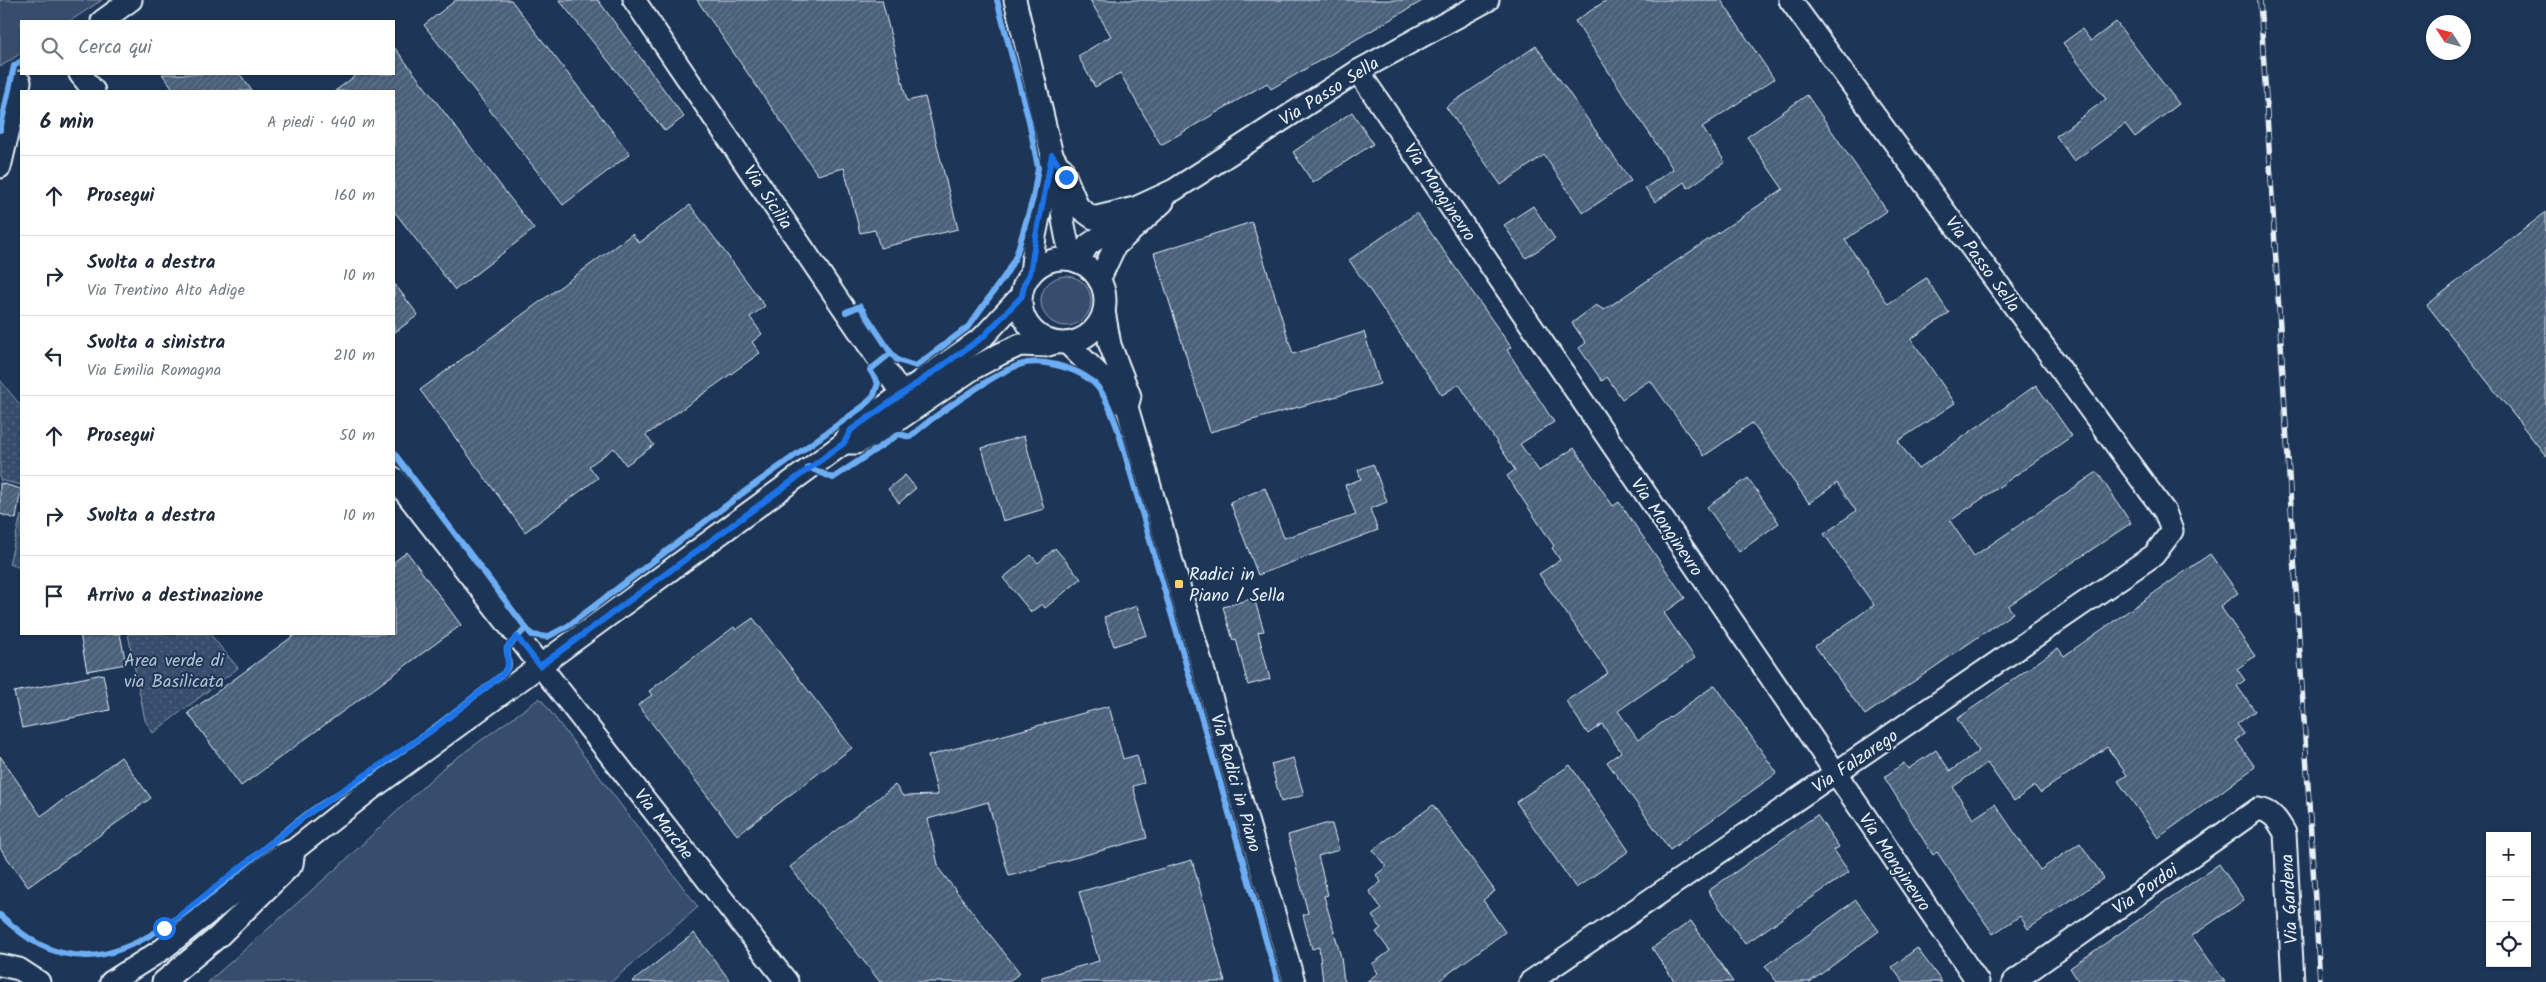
<!DOCTYPE html>
<html lang="it">
<head>
<meta charset="utf-8">
<style>
  body { margin:0; font-family:Kalam,sans-serif; background:#f2f2f3; color:#1f2937 }
  .controls { position:absolute; right:15px; bottom:15px; display:grid; overflow:hidden; border-radius:0px; box-shadow:0 1px 4px #0004 }
  .controls button { width:45px; height:45px; display:grid; place-items:center; padding:0; border:0; border-bottom:1px solid #e0e1e3; background:#fff; color:#1f2937; font:25px sans-serif }
  .compass { position:absolute; left:2426px; top:15px; width:45px; height:45px; border-radius:50%; background:#fff; box-shadow:0 1px 4px #0004; rotate:306deg }
  .stop { position:absolute; width:15px; height:15px; margin:-11px; border:4px solid #1a73e8; border-radius:50%; background:#fff }
  .stop.end { background:#1a73e8; border-color:#fff; box-shadow:0 1px 5px #0008 }
  .list { margin:0; padding:0; list-style:none }
  h2 { display:flex; justify-content:space-between; align-items:center; height:65px; margin:0; padding:0 20px; font-size:21px }
  h2 small { font-size:16px; font-weight:400; color:#747a83 }
  .list li { display:grid; grid-template-columns:32px 1fr auto; gap:15px; align-items:center; box-sizing:border-box; height:80px; padding:0 20px; border-top:1px solid #e0e1e3 }
  .list b { display:block; font-size:19px; white-space:nowrap }
  .list p { margin:0; font-size:16px; white-space:nowrap; color:#747a83 }
  .list em { font-size:16px; font-style:normal; color:#747a83 }
  .icon { flex:none; width:28px; height:28px; fill:none; stroke:currentColor; stroke-width:2; stroke-linecap:round; stroke-linejoin:round }
  .map { position:relative; flex:none; width:2546px; height:982px; overflow:hidden }
  .search { position:absolute; background:#fff; box-shadow:0 1px 4px #0004; left:20px; top:20px; width:375px; height:55px; display:flex; align-items:center; gap:12px; box-sizing:border-box; padding:0 18px; border-radius:0px; color:#747a83; font-size:19px }
  .panel { position:absolute; background:#fff; box-shadow:0 1px 4px #0004; left:20px; top:90px; width:375px; height:545px; border-radius:0px }
  .map>svg:first-child { display:block }
  .grass { fill:#374d6c; stroke:#909fb2 }
  .garden { fill:url(#garden-dots); stroke:#909fb2 }
  .building { fill:url(#building-hatch); stroke:#e8f1f8 }
  .lines { fill:none; stroke-linecap:round; stroke-linejoin:round }
  .minor-casing { stroke:#e8f1f8; stroke-width:25 }
  .minor { stroke:#1d3557; stroke-width:21 }
  .rail-casing { stroke:#e8f1f8; stroke-width:5.5 }
  .rail { stroke:#1d3557; stroke-width:4; stroke-dasharray:11; stroke-linecap:butt }
  .cycleway-casing { stroke:#1d3557; stroke-width:9 }
  .cycleway { stroke:#6dadf4; stroke-width:6 }
  .route { stroke:#1a73e8; stroke-width:6 }
  .poi-dot { fill:#ffd166; stroke:#1d3557; stroke-width:2 }
  .labels { text-anchor:middle; stroke-width:4; stroke-linejoin:round; paint-order:stroke }
  .street-label { font-size:18px; fill:#e8f1f8; stroke:#1d3557 }
  .poi-label { font-size:18px; fill:#e8f1f8; stroke:#1d3557; text-anchor:start }
  .park-label { font-size:18px; fill:#b3c0ce; stroke:#1d3557 }
</style>
</head>
<body>
<div class="map">
<svg width="2546" height="982" viewBox="0 0 2546 982">
  <defs>
    <pattern id="garden-dots" width="8" height="8" patternUnits="userSpaceOnUse" patternTransform="scale(1.25)"><rect width="8" height="8" fill="#374d6c"/><path d="M2 2h.1M6 6h.1" fill="none" stroke="#546782" stroke-width="1.8" stroke-linecap="round"/></pattern>
    <pattern id="building-hatch" width="6" height="6" patternUnits="userSpaceOnUse" patternTransform="scale(1.25)"><rect width="6" height="6" fill="#495e7a"/><path d="M-1 1l2-2M0 6l6-6M5 7l2-2" fill="none" stroke="#63768e"/></pattern>
  </defs>
  <rect width="100%" height="100%" fill="#1d3557"/>
  <filter id="ink" filterUnits="userSpaceOnUse"><feTurbulence type="fractalNoise" baseFrequency=".02" numOctaves="2"/><feDisplacementMap in="SourceGraphic" scale="10" xChannelSelector="R" yChannelSelector="G"/><feConvolveMatrix kernelMatrix="1 2 1 2 8 2 1 2 1" color-interpolation-filters="sRGB"/></filter>
  <g filter="url(#ink)">
    <g class="grass">
      <path d="M 0,0 L 102,0 L 70,21 L 21,21 L 21,53 L 0,67 Z"/>
      <circle cx="1066" cy="301" r="25"/>
      <path d="M 540,698 L 698,907 L 611,982 L 208,982 L 338,867 L 444,767 Z"/>
    </g>
    <g class="garden">
      <path d="M 0,380 L 21,406 L 21,485 L 0,480 Z"/>
      <path d="M 21,515 L 21,568 L 9,564 Z"/>
      <path d="M 128,634 L 210,634 L 238,668 L 153,733 L 145,720 Z"/>
    </g>
    <g class="building">
      <path d="M 456,0 L 511,0 L 630,154 L 563,205 L 424,25 Z"/>
      <path d="M 559,0 L 598,0 L 684,117 L 665,131 Z"/>
      <path d="M 697,0 L 882,0 L 907,101 L 925,97 L 958,229 L 880,248 L 875,230 L 860,233 L 844,168 L 818,175 Z"/>
      <path d="M 1090,0 L 1424,0 L 1271,89 L 1267,83 L 1161,145 L 1120,73 L 1095,87 L 1078,56 L 1111,36 Z"/>
      <path d="M 1607,0 L 1721,0 L 1774,79 L 1702,127 L 1725,162 L 1688,188 L 1684,182 L 1655,202 L 1645,188 L 1673,169 L 1575,21 Z"/>
      <path d="M 2116,22 L 2179,104 L 2135,137 L 2125,124 L 2074,161 L 2056,136 L 2106,99 L 2063,43 L 2082,29 L 2091,41 Z"/>
      <path d="M 1536,46 L 1631,181 L 1583,213 L 1544,155 L 1501,185 L 1446,107 Z"/>
      <path d="M 394,47 L 534,229 L 455,290 L 394,211 L 394,91 L 335,91 L 358,74 L 394,74 Z"/>
      <path d="M 162,74 L 240,74 L 252,91 L 175,91 Z"/>
      <path d="M 1807,95 L 1887,211 L 1845,240 L 1888,304 L 1926,278 L 1949,313 L 1911,339 L 1955,403 L 1898,441 L 1918,469 L 2036,385 L 2072,436 L 1950,521 L 1974,556 L 2097,472 L 2131,523 L 2008,606 L 2013,613 L 1865,715 L 1815,646 L 1874,605 L 1824,534 L 1856,511 L 1837,483 L 1809,503 L 1752,423 L 1704,456 L 1650,380 L 1622,399 L 1607,377 L 1602,381 L 1579,348 L 1586,343 L 1572,323 L 1596,305 L 1604,310 L 1783,189 L 1747,137 Z"/>
      <path d="M 1352,112 L 1373,144 L 1313,183 L 1293,152 Z"/>
      <path d="M 690,205 L 765,306 L 750,317 L 762,334 L 752,342 L 760,353 L 646,435 L 654,445 L 626,465 L 614,448 L 589,466 L 598,478 L 525,532 L 420,390 L 632,234 L 639,243 Z"/>
      <path d="M 1533,206 L 1555,239 L 1526,258 L 1504,225 Z"/>
      <path d="M 2546,212 L 2546,456 L 2427,305 Z"/>
      <path d="M 1417,213 L 1511,347 L 1507,350 L 1554,422 L 1520,444 L 1539,471 L 1574,448 L 1613,506 L 1619,502 L 1685,598 L 1664,613 L 1695,658 L 1618,711 L 1638,740 L 1715,685 L 1777,773 L 1670,850 L 1607,762 L 1621,752 L 1602,724 L 1588,734 L 1566,701 L 1608,673 L 1539,574 L 1560,560 L 1552,548 L 1554,546 L 1507,476 L 1515,470 L 1459,384 L 1442,395 L 1349,260 Z"/>
      <path d="M 1252,222 L 1293,354 L 1364,332 L 1380,384 L 1210,432 L 1154,253 Z"/>
      <path d="M 394,283 L 418,315 L 394,333 Z"/>
      <path d="M 1024,436 L 1044,509 L 1003,521 L 982,448 Z"/>
      <path d="M 1373,464 L 1387,502 L 1370,509 L 1378,530 L 1258,575 L 1230,502 L 1265,488 L 1284,538 L 1356,515 L 1345,485 L 1361,479 L 1358,470 Z"/>
      <path d="M 905,475 L 916,488 L 899,503 L 888,489 Z"/>
      <path d="M 1748,478 L 1779,523 L 1739,552 L 1707,507 Z"/>
      <path d="M 0,483 L 21,489 L 16,519 L 0,514 Z"/>
      <path d="M 1055,548 L 1081,579 L 1045,608 L 1042,604 L 1031,612 L 1003,578 L 1031,555 L 1038,563 Z"/>
      <path d="M 407,552 L 461,625 L 241,786 L 188,713 L 296,634 L 394,634 L 394,562 Z"/>
      <path d="M 2210,554 L 2238,593 L 2220,606 L 2255,656 L 2237,669 L 2245,680 L 2237,686 L 2255,711 L 2237,724 L 2244,734 L 2236,740 L 2255,767 L 2158,838 L 2118,781 L 2127,775 L 2107,747 L 2040,793 L 2035,786 L 2014,801 L 1987,763 L 1953,787 L 1973,819 L 1995,804 L 2040,870 L 2080,843 L 2104,878 L 2028,929 L 2020,916 L 1993,934 L 1937,852 L 1933,855 L 1884,777 L 1904,763 L 1908,769 L 1936,750 L 1950,771 L 1979,751 L 1957,719 L 2058,648 L 2064,656 Z"/>
      <path d="M 1254,598 L 1264,631 L 1258,632 L 1270,679 L 1248,685 L 1236,639 L 1233,640 L 1223,607 Z"/>
      <path d="M 1137,606 L 1147,635 L 1114,646 L 1104,617 Z"/>
      <path d="M 753,618 L 852,748 L 737,835 L 638,705 L 652,695 L 649,691 L 734,627 L 736,630 Z"/>
      <path d="M 80,634 L 120,634 L 126,664 L 87,671 Z"/>
      <path d="M 103,674 L 110,710 L 22,728 L 14,692 Z"/>
      <path d="M 1109,706 L 1123,759 L 1137,755 L 1144,783 L 1133,786 L 1147,838 L 1009,876 L 988,802 L 928,819 L 939,869 L 1020,973 L 1008,982 L 880,982 L 790,867 L 895,785 L 903,796 L 938,795 L 928,756 Z"/>
      <path d="M 0,756 L 41,816 L 121,757 L 151,798 L 28,887 L 0,848 Z"/>
      <path d="M 1293,758 L 1304,795 L 1281,802 L 1271,764 Z"/>
      <path d="M 1570,765 L 1629,851 L 1576,888 L 1516,802 Z"/>
      <path d="M 1433,805 L 1495,891 L 1483,900 L 1505,932 L 1437,982 L 1366,982 L 1378,973 L 1372,964 L 1390,951 L 1376,932 L 1381,928 L 1372,916 L 1382,909 L 1369,891 L 1381,882 L 1376,875 L 1386,867 L 1373,850 Z"/>
      <path d="M 1817,815 L 1839,847 L 1834,850 L 1849,872 L 1745,944 L 1708,891 Z"/>
      <path d="M 1325,824 L 1332,824 L 1339,850 L 1318,856 L 1328,895 L 1324,896 L 1341,957 L 1344,982 L 1323,982 L 1319,947 L 1312,949 L 1303,915 L 1308,913 L 1288,835 Z"/>
      <path d="M 1192,860 L 1225,982 L 1042,982 L 1042,977 L 1099,961 L 1079,892 Z"/>
      <path d="M 2219,864 L 2244,900 L 2192,936 L 2225,982 L 2079,982 L 2070,968 Z"/>
      <path d="M 1856,900 L 1879,931 L 1810,982 L 1777,982 L 1765,966 Z"/>
      <path d="M 1691,921 L 1733,982 L 1675,982 L 1652,948 Z"/>
      <path d="M 694,933 L 731,982 L 632,982 L 675,948 Z"/>
      <path d="M 1917,948 L 1942,982 L 1903,982 L 1892,967 Z"/>
    </g>
    <g class="lines">
      <g class="minor-casing">
        <g id="minor">
          <path d="M 634,0 L 902,394"/>
          <path d="M 1015,0 L 1052,155 C 1068,178 1059,185 1062,211 C 1064,228 1067,244 1073,260"/>
          <path d="M 102,21 L 131,0"/>
          <path d="M 1358,71 L 1978,982"/>
          <path d="M 80,74 L 94,91"/>
          <path d="M 0,167 L 20,82"/>
          <path d="M 1062,168 L 1078,207 L 1093,218 L 1135,208 L 1174,190 L 1358,71 L 1488,0"/>
          <circle cx="1063" cy="301" r="42"/>
          <path d="M 1078,262 L 1088,245 L 1123,221 L 1133,210"/>
          <path d="M 1031,274 L 1035,236 L 1052,155"/>
          <path d="M 1099,280 L 1115,246 L 1163,202"/>
          <path d="M 1104,311 L 1110,345 L 1130,396 L 1127,407"/>
          <path d="M 1067,343 L 1104,379 L 1116,398 L 1127,407 L 1294,982"/>
          <path d="M 844,443 L 857,443 L 892,424 L 974,368 L 1000,354 L 1020,345 L 1045,346 L 1055,343"/>
          <path d="M 394,478 L 787,982"/>
          <path d="M 0,965 L 19,969 L 39,982"/>
          <path d="M 111,982 L 163,949 L 281,855 L 294,850 L 370,790 L 844,443 L 851,430 L 983,337 L 1021,296"/>
          <path d="M 163,982 L 219,936 L 292,864 L 294,850"/>
          <path d="M 1530,982 L 2154,555 L 2172,531 L 2165,512 L 1790,0"/>
          <path d="M 2013,982 L 2258,809 C 2273,811 2278,821 2285,833 L 2293,982"/>
        </g>
      </g>
      <use href="#minor" class="minor"/>
      <g class="rail-casing">
        <path id="rail" d="M 2260,0 L 2320,982"/>
      </g>
      <use href="#rail" class="rail"/>
      <g class="cycleway-casing">
        <g id="cycleway">
          <path d="M 0,130 L 14,66 L 21,61"/>
          <path d="M 846,312 L 860,306 L 891,353 L 897,360 L 916,366 L 968,327 L 1006,274 L 1016,256 L 1033,198 L 1038,168 L 1029,121 L 997,0"/>
          <path d="M 394,453 L 526,628"/>
          <path d="M 808,467 L 833,478 L 899,434 L 910,437 C 926,422 944,410 962,398 C 980,386 998,373 1019,365 C 1031,361 1044,362 1056,365 C 1098,375 1104,392 1118,430 L 1278,982"/>
          <path d="M 0,915 C 26,939 50,956 87,956 C 157,955 251,855 307,814 C 327,799 350,788 371,773 C 417,742 460,708 504,673 L 509,665 L 507,648 L 526,628 L 532,635 L 547,637 L 568,626 L 740,495 L 865,405 L 874,395 L 878,383 L 870,370 L 891,353"/>
        </g>
      </g>
      <use href="#cycleway" class="cycleway"/>
    </g>
  </g>
  <g class="lines" filter="url(#ink)">
    <path class="route" d="M 164,928 L 306,815 L 435,728 L 504,673 L 508,665 L 507,648 L 517,637 L 540,666 L 844,443 L 851,430 L 983,337 L 1022,296 L 1024,285 L 1030,274 L 1036,236 L 1052,155 L 1066,177"/>
  </g>
  <rect class="poi-dot" x="1174" y="579" width="10" height="10" rx="2.5"/>
  <g class="labels">
    <g class="street-label">
      <text transform="translate(1329 91) rotate(-32)" y="6">Via Passo Sella</text>
      <text transform="translate(1440 192) rotate(56)" y="6">Via Monginevro</text>
      <text transform="translate(768 197) rotate(56)" y="6">Via Sicilia</text>
      <text transform="translate(1983 264) rotate(54)" y="6">Via Passo Sella</text>
      <text transform="translate(1667 527) rotate(56)" y="6">Via Monginevro</text>
      <text transform="translate(1855 761) rotate(-34)" y="6">Via Falzarego</text>
      <text transform="translate(1236 783) rotate(74)" y="6">Via Radici in Piano</text>
      <text transform="translate(664 824) rotate(52)" y="6">Via Marche</text>
      <text transform="translate(1895 862) rotate(56)" y="6">Via Monginevro</text>
      <text transform="translate(2145 889) rotate(-35)" y="6">Via Pordoi</text>
      <text transform="translate(2289 899) rotate(-93)" y="6">Via Gardena</text>
    </g>
    <g class="poi-label">
      <text x="1189" y="580">Radici in<tspan x="1189" dy="21">Piano / Sella</tspan></text>
    </g>
    <g class="park-label">
      <text x="174" y="666">Area verde di<tspan x="174" dy="21">via Basilicata</tspan></text>
    </g>
  </g>
</svg>
<div class="controls">
<button>+</button>
<button>−</button>
<button><svg class="icon" aria-label="locate" viewBox="0 0 24 24"><circle cx="12" cy="12" r="6"/><path d="M12 2v4M12 18v4M2 12h4M18 12h4"/></svg></button>
</div>
<svg class="compass" viewBox="-18 -18 36 36"><path d="M0-13l5 13h-10z" fill="#e53935"/><path d="M0 13l5-13h-10z" fill="#747a83"/></svg>
<div class="stop" style="left:164px;top:928px"></div>
<div class="stop end" style="left:1066px;top:177px"></div>
<div class="search"><svg class="icon" aria-label="search" viewBox="0 0 24 24"><circle cx="10" cy="10" r="6"/><path d="M15 15l6 6"/></svg>Cerca qui</div>
<section class="panel">
<h2>6 min<small>A piedi · 440 m</small></h2>
<ul class="list">
<li><svg class="icon" aria-label="ahead" viewBox="0 0 24 24"><path d="M12 20V5M6 11l6-6 6 6"/></svg><div><b>Prosegui</b></div><em>160 m</em></li>
<li><svg class="icon" aria-label="right" viewBox="0 0 24 24"><path d="M7 20v-9h11M14 6l5 5-5 5"/></svg><div><b>Svolta a destra</b><p>Via Trentino Alto Adige</p></div><em>10 m</em></li>
<li><svg class="icon" aria-label="left" viewBox="0 0 24 24"><path d="M17 20v-9H6M10 6l-5 5 5 5"/></svg><div><b>Svolta a sinistra</b><p>Via Emilia Romagna</p></div><em>210 m</em></li>
<li><svg class="icon" aria-label="ahead" viewBox="0 0 24 24"><path d="M12 20V5M6 11l6-6 6 6"/></svg><div><b>Prosegui</b></div><em>50 m</em></li>
<li><svg class="icon" aria-label="right" viewBox="0 0 24 24"><path d="M7 20v-9h11M14 6l5 5-5 5"/></svg><div><b>Svolta a destra</b></div><em>10 m</em></li>
<li><svg class="icon" aria-label="arrive" viewBox="0 0 24 24"><path d="M6 21V4h12l-3 4 3 4H6"/></svg><div><b>Arrivo a destinazione</b></div></li>
</ul>
</section>
</div>
</body>
</html>
